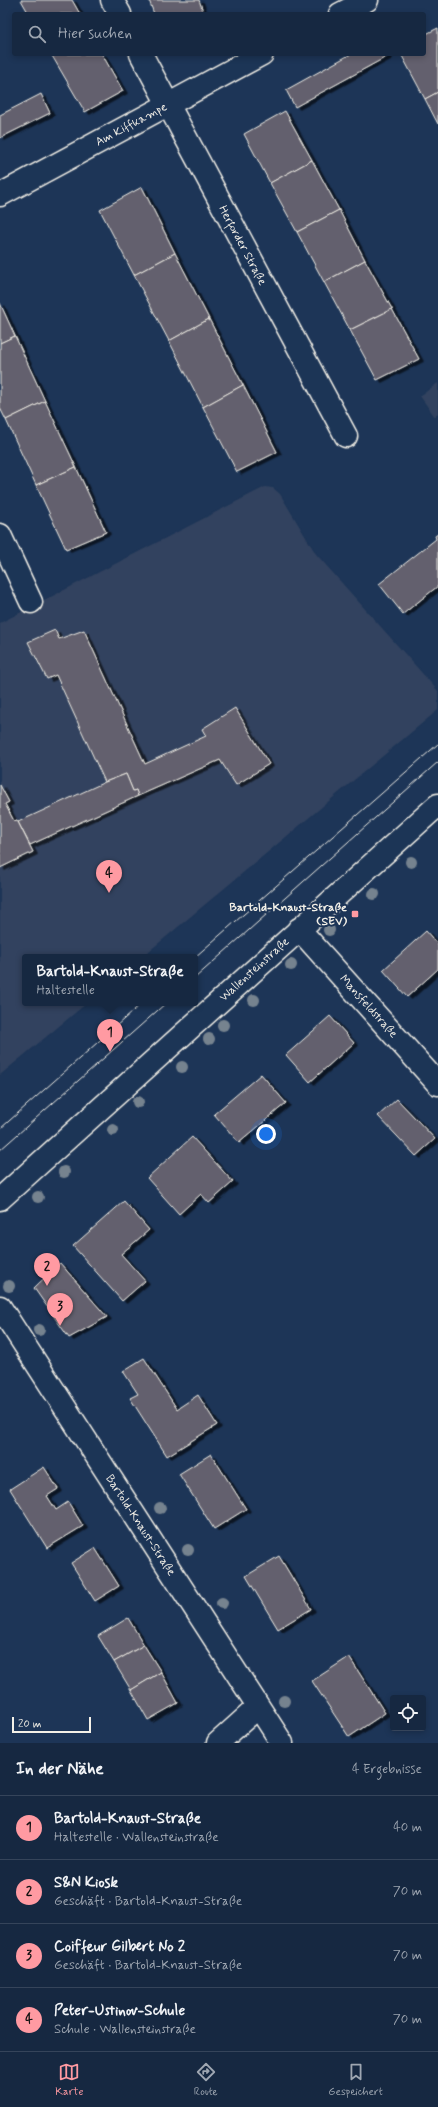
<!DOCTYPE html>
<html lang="de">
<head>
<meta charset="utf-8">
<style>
  body { margin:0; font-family:Mynerve,sans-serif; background:#1f3048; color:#f1f3f6 }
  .controls { position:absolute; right:12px; bottom:12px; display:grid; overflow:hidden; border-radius:4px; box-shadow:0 2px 6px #0003 }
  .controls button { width:36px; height:36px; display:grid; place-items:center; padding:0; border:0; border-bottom:1px solid #35445a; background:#162841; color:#f1f3f6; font:20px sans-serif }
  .scale { position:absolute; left:12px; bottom:10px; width:79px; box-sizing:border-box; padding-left:4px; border:2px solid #f4f1e8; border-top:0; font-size:11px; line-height:14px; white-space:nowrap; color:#f4f1e8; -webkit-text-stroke:3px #1d3557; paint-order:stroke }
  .you { position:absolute; left:266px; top:1134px; width:14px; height:14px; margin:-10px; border:3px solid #fff; border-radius:50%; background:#1a73e8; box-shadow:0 0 0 6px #1a73e833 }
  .badge { display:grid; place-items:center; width:26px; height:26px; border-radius:50%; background:#ff9aa2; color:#111; font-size:13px; font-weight:700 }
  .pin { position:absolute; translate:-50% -33px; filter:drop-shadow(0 1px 2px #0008) }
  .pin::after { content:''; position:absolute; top:21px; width:14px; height:12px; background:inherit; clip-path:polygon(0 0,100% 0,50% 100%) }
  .popup { position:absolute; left:22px; top:954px; width:176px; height:52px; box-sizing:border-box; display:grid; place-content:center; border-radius:4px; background:#162841; filter:drop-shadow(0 1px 3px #0005); font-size:13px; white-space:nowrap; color:#9ea6b1 }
  .popup b { font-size:15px; color:#f1f3f6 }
  .popup::after { content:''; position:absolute; left:50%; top:100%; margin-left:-8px; border:8px solid transparent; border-top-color:#162841 }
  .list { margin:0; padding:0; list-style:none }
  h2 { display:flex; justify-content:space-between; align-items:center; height:52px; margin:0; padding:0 16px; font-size:17px }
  h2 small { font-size:13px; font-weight:400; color:#9ea6b1 }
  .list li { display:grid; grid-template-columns:26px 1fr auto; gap:12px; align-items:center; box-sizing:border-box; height:64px; padding:0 16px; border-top:1px solid #35445a }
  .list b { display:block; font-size:15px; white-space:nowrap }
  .list p { margin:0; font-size:13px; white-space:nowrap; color:#9ea6b1 }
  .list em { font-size:13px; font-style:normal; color:#9ea6b1 }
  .icon { flex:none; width:22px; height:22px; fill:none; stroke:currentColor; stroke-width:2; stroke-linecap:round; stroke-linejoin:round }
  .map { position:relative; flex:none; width:438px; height:1743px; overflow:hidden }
  .search { position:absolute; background:#162841; box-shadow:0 2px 6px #0003; left:12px; right:12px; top:12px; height:44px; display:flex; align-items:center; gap:10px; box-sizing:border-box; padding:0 14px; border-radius:4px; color:#9ea6b1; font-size:15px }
  .sheet { height:308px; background:#162841 }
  nav { display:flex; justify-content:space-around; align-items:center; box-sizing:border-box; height:56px; border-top:1px solid #35445a; background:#162841; font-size:11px; color:#9ea6b1 }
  nav a { display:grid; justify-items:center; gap:2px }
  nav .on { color:#ff9aa2 }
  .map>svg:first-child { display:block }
  .built { fill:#32425e }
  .building { fill:#63616e; stroke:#f4f1e8; filter:url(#shadow) }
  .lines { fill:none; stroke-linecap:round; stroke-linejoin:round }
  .street-casing { stroke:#f4f1e8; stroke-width:25 }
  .secondary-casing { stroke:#f4f1e8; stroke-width:25 }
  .street { stroke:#1d3557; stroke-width:22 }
  .secondary { stroke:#1d3557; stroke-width:22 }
  .tram { stroke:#f4f1e8; stroke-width:1 }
  .tree { fill:#76838f }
  .poi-dot { fill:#ff9aa2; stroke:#1d3557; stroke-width:1.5 }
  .labels { text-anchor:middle; stroke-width:4; stroke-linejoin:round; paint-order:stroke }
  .street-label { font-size:12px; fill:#f4f1e8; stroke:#1d3557 }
  .poi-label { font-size:12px; font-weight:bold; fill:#f4f1e8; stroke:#1d3557; text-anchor:end }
</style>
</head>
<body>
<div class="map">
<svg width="438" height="1743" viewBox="0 0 438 1743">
  <defs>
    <filter id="shadow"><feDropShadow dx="4.5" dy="2.5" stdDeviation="0" flood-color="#0009"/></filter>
  </defs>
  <rect width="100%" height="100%" fill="#1d3557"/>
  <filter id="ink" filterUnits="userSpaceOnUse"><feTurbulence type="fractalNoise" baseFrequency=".025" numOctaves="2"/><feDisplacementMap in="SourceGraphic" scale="8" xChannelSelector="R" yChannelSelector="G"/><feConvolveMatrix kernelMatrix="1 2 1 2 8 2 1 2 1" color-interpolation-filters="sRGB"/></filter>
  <g filter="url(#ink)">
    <g class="built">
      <path d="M 438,383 L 438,413 L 435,417 L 420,396 Z"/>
      <path d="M 265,487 L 273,488 L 280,494 L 316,554 L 438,691 L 438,710 L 142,957 L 25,957 L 25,1003 L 87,1003 L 0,1075 L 0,623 Z"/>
    </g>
    <g class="building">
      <path d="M 21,0 L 72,0 L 80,14 L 29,14 Z"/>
      <path d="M 149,0 L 199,0 L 204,14 L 154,14 Z"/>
      <path d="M 438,28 L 438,92 L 425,99 L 401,54 L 424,54 L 424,35 Z"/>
      <path d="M 51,54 L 102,54 L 123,91 L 85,112 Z"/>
      <path d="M 351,54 L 387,54 L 388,56 L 295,107 L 286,90 Z"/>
      <path d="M 438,92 L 438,124 L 425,99 Z"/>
      <path d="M 41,94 L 50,113 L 0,138 L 0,115 Z"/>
      <path d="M 285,111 L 312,160 L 270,183 L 244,134 Z"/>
      <path d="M 312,160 L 339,210 L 297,232 L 270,183 Z"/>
      <path d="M 142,187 L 175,253 L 134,275 L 100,210 Z"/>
      <path d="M 339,210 L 365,260 L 324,282 L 297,232 Z"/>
      <path d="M 175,253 L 209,319 L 169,341 L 134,275 Z"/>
      <path d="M 365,260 L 392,309 L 350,330 L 324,282 Z"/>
      <path d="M 0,303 L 15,336 L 0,343 Z"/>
      <path d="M 392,309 L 419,359 L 377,380 L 350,330 Z"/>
      <path d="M 209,319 L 243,385 L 203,407 L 169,341 Z"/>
      <path d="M 15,336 L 45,401 L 6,420 L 0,408 L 0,343 Z"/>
      <path d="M 243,385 L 277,452 L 237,472 L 203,407 Z"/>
      <path d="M 45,401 L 76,467 L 36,485 L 6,420 Z"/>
      <path d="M 76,467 L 106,532 L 66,549 L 36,485 Z"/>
      <path d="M 438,534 L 438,586 L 403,614 L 379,584 L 436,539 L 435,536 Z"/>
      <path d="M 55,630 L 59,639 L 84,630 L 145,764 L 206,736 L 202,729 L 235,708 L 269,764 L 236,785 L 220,760 L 138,796 L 136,790 L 133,791 L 126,774 L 105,782 L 56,675 L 47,679 L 28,642 Z"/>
      <path d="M 126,774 L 133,791 L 136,790 L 138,796 L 30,845 L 18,822 L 105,782 Z"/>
      <path d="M 0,785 L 9,802 L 5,804 L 14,821 L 17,820 L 33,852 L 0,868 Z"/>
      <path d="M 426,931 L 438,945 L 438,969 L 407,997 L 383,970 Z"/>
      <path d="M 330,1016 L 354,1043 L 310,1082 L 286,1055 Z"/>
      <path d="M 261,1074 L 286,1103 L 239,1143 L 214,1114 Z"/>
      <path d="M 397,1099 L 435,1139 L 416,1156 L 378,1116 Z"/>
      <path d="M 192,1137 L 233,1182 L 209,1203 L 201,1194 L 179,1214 L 147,1178 Z"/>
      <path d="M 124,1201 L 149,1230 L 121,1254 L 145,1281 L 122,1301 L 73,1246 Z"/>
      <path d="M 60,1263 L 107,1317 L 69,1338 L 34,1288 Z"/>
      <path d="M 144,1358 L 177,1409 L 198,1395 L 217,1425 L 167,1456 L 130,1398 L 138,1394 L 123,1371 Z"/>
      <path d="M 211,1454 L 246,1509 L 214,1529 L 179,1474 Z"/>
      <path d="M 44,1467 L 58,1489 L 47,1496 L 56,1510 L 68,1502 L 83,1526 L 47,1548 L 10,1489 Z"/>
      <path d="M 95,1548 L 119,1586 L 95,1601 L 71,1563 Z"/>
      <path d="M 279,1556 L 311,1609 L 278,1629 L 246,1576 Z"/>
      <path d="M 128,1618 L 144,1645 L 114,1662 L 98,1636 Z"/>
      <path d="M 144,1645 L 161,1672 L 131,1690 L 114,1662 Z"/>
      <path d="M 349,1657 L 385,1713 L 349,1737 L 312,1681 Z"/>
      <path d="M 161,1672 L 178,1703 L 148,1720 L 131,1690 Z"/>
    </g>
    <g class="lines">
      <g class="street-casing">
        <g id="street">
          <path d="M 112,0 L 120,14"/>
          <path d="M 340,14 L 367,0"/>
          <path d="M 141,54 L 346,436"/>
          <path d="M 0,195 L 262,54"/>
          <path d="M 0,535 L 31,602"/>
          <path d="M 299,929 L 438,1084"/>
          <path d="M 0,1307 L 282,1743"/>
          <path d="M 218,1743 L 258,1707"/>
        </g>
      </g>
      <g class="secondary-casing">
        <path id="secondary" d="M 0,1199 L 438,805"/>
      </g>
      <use href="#street" class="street"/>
      <use href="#secondary" class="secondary"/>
      <g class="tram">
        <path d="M 195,957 L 438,744"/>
        <path d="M 195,978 L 438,762"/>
        <path d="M 0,1129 L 142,1003"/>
        <path d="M 0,1150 L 166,1003"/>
      </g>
    </g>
    <g class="tree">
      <circle cx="411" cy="862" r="6"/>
      <circle cx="374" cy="894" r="6"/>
      <circle cx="329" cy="930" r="6"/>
      <circle cx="291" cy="965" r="6"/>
      <circle cx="254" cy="1000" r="6"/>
      <circle cx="223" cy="1025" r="6"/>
      <circle cx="209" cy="1039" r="6"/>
      <circle cx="182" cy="1067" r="6"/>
      <circle cx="138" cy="1102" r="6"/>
      <circle cx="113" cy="1130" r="6"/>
      <circle cx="64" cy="1172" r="6"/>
      <circle cx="38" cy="1197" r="6"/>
      <circle cx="9" cy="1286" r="6"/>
      <circle cx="39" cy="1330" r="6"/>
      <circle cx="160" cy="1508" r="6"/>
      <circle cx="188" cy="1550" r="6"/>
      <circle cx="222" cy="1603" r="6"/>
      <circle cx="284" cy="1701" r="6"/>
    </g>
  </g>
  <rect class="poi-dot" x="351" y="910" width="8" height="8" rx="2"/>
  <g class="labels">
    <g class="street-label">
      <text transform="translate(131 124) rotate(-28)" y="4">Am Kiffkampe</text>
      <text transform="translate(243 245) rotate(62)" y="4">Herforder Straße</text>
      <text transform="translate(254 969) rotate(-42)" y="4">Wallensteinstraße</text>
      <text transform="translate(369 1006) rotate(48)" y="4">Mansfeldstraße</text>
      <text transform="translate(141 1525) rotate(57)" y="4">Bartold-Knaust-Straße</text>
    </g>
    <g class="poi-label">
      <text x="347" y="911">Bartold-Knaust-Straße<tspan x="347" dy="14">(SEV)</tspan></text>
    </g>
  </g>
</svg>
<div class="controls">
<button><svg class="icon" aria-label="locate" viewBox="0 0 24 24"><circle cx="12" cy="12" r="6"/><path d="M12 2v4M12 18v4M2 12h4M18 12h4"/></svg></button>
</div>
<div class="scale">20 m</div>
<div class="you"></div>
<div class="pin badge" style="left:110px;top:1052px">1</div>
<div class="popup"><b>Bartold-Knaust-Straße</b>Haltestelle</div>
<div class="pin badge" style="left:47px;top:1286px">2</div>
<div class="pin badge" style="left:60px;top:1326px">3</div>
<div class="pin badge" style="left:109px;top:893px">4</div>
<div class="search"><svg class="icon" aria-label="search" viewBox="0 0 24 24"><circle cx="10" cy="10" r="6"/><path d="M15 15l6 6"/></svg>Hier suchen</div>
</div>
<section class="sheet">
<h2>In der Nähe<small>4 Ergebnisse</small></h2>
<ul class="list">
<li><span class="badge">1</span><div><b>Bartold-Knaust-Straße</b><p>Haltestelle · Wallensteinstraße</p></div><em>40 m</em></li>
<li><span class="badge">2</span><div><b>S&amp;N Kiosk</b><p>Geschäft · Bartold-Knaust-Straße</p></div><em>70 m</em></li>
<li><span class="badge">3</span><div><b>Coiffeur Gilbert No 2</b><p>Geschäft · Bartold-Knaust-Straße</p></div><em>70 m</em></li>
<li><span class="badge">4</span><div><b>Peter-Ustinov-Schule</b><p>Schule · Wallensteinstraße</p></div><em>70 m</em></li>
</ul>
</section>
<nav>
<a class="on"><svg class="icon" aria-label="map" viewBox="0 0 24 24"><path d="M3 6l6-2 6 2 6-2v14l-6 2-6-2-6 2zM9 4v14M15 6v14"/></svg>Karte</a>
<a><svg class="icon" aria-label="directions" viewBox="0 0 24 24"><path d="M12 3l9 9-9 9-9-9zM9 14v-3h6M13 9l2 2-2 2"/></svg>Route</a>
<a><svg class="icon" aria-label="saved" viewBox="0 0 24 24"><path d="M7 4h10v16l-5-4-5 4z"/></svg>Gespeichert</a>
</nav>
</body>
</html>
